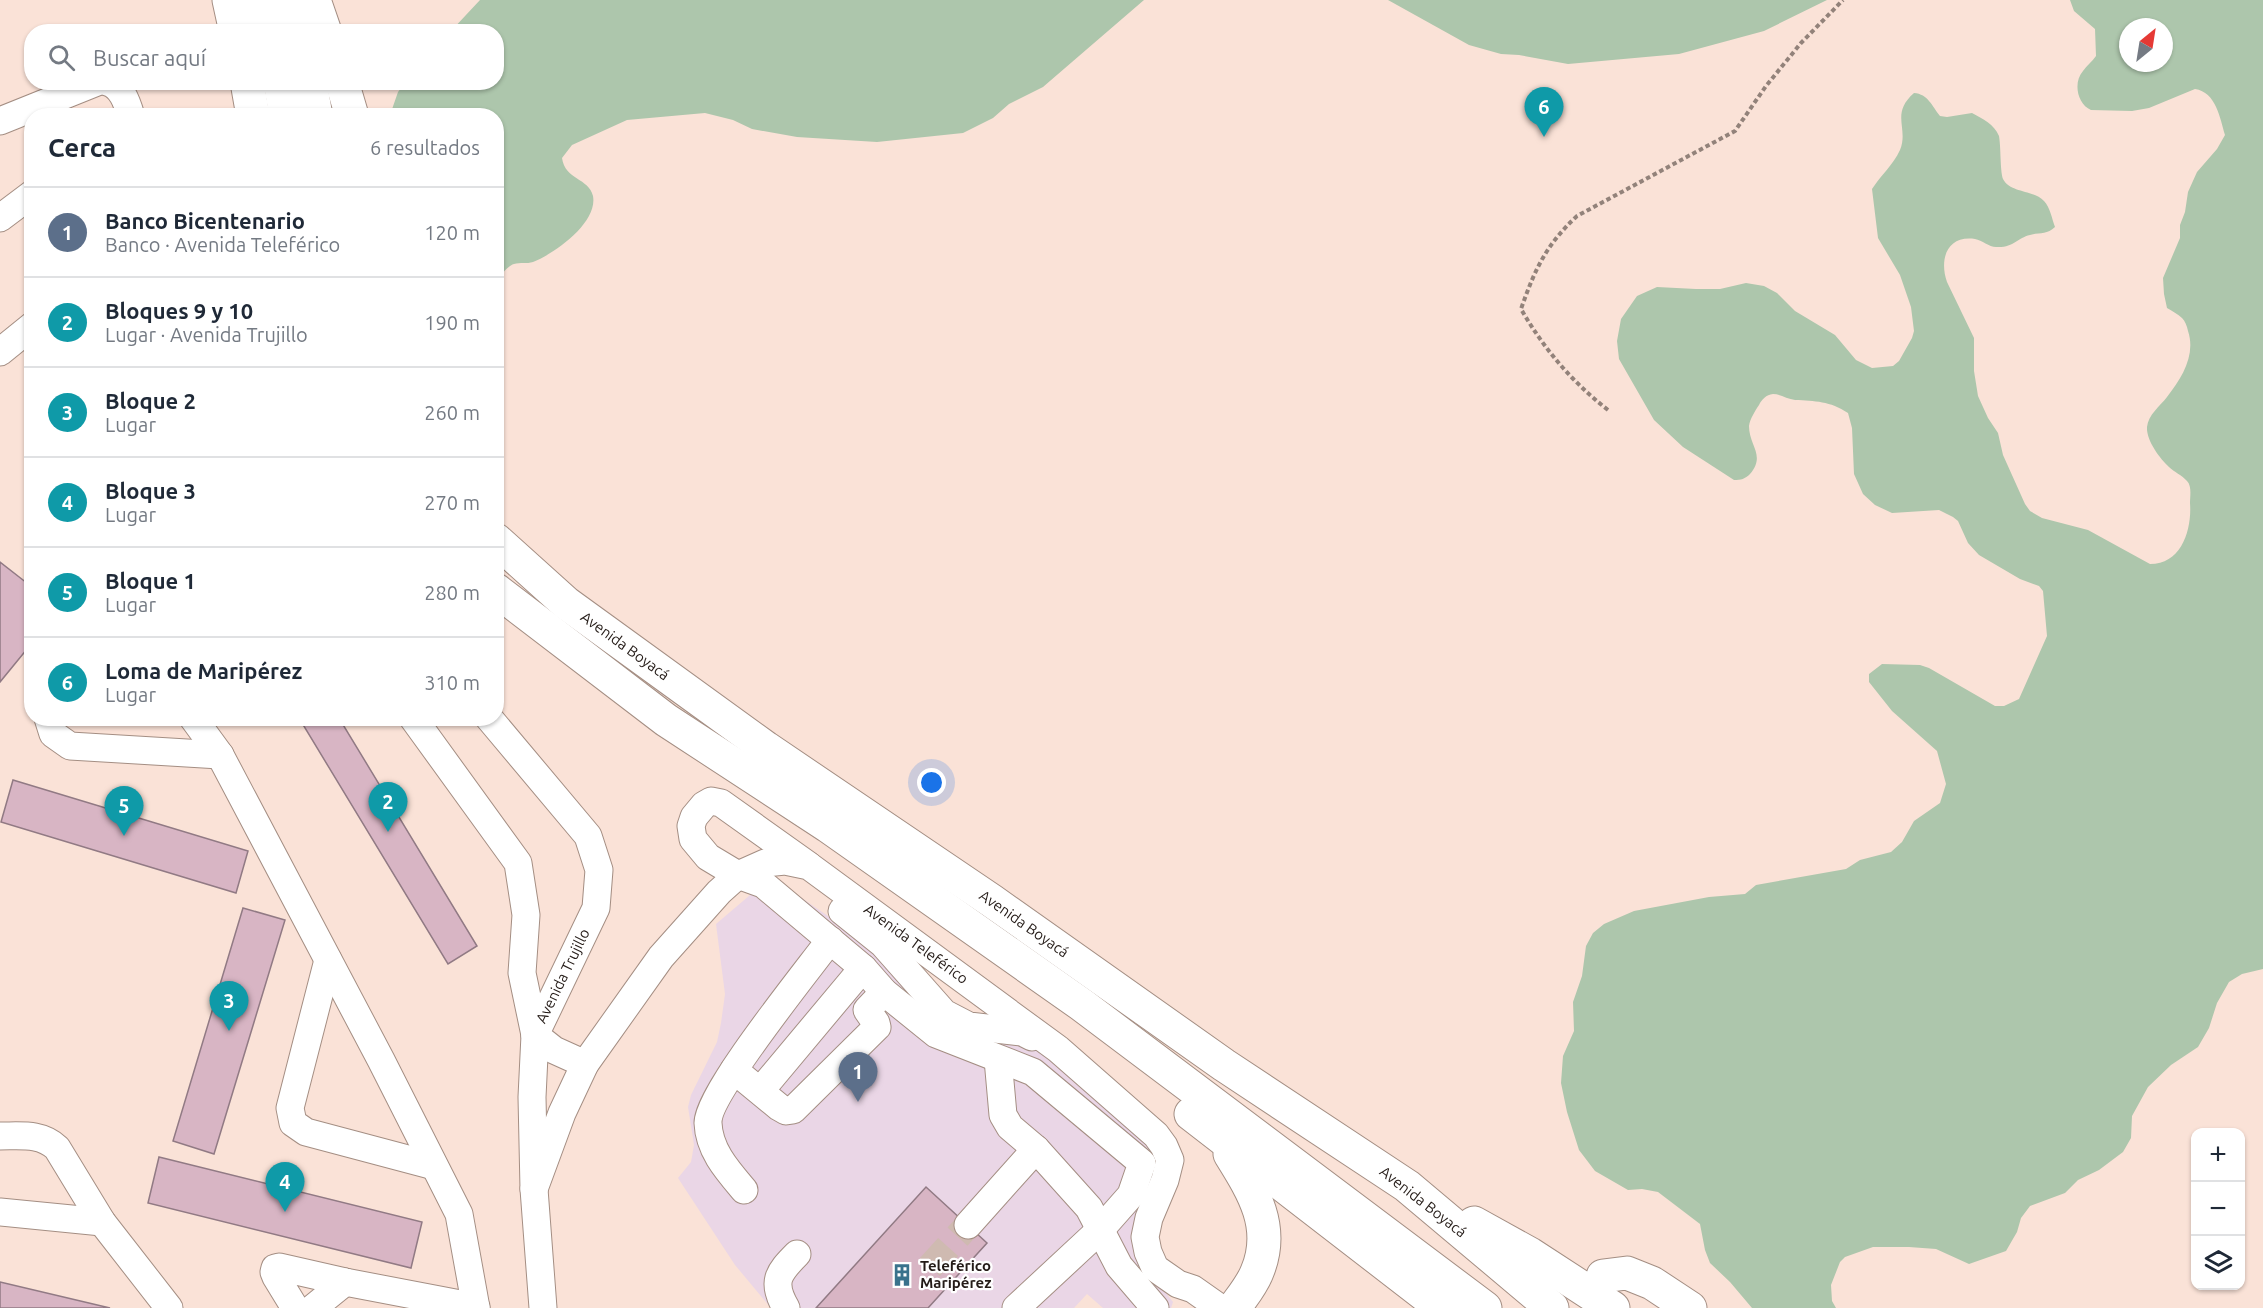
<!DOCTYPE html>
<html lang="es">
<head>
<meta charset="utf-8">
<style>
  body { margin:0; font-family:Ubuntu,sans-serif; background:#f2f2f3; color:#1f2937 }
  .controls { position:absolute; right:18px; bottom:18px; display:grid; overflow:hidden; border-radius:12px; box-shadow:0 2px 4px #0004 }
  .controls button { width:54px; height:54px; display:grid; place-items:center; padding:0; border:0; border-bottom:2px solid #e0e1e3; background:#fff; color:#1f2937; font:30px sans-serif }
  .compass { position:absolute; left:2119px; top:18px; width:54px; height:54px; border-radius:50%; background:#fff; box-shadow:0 2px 4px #0004; rotate:30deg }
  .you { position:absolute; left:932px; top:783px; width:21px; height:21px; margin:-15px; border:4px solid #fff; border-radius:50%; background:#1a73e8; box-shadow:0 0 0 9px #1a73e833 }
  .badge { display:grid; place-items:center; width:39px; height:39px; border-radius:50%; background:#39728c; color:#fff; font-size:20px; font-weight:700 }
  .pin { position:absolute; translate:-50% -50px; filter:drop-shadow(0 2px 3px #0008) }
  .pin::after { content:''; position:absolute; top:32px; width:21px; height:18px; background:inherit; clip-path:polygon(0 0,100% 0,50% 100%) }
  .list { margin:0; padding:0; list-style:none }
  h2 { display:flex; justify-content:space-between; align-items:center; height:78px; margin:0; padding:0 24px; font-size:26px }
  h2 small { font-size:20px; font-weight:400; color:#747a83 }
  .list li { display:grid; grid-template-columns:39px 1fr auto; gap:18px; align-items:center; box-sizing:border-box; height:90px; padding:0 24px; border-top:2px solid #e0e1e3 }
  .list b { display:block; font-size:22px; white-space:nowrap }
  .list p { margin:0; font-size:20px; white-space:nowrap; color:#747a83 }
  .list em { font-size:20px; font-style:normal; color:#747a83 }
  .icon { flex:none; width:33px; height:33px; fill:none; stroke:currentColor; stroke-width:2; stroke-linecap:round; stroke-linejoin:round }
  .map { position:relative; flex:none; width:2263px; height:1308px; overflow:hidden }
  .search { position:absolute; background:#fff; box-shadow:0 2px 4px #0004; left:24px; top:24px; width:480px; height:66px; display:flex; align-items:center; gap:15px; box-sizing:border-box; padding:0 21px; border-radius:24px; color:#747a83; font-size:22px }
  .panel { position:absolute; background:#fff; box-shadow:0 2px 4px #0004; left:24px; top:108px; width:480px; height:618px; border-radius:24px }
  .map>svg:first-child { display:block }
  .commercial { fill:#ead6e6 }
  .green { fill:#adc6ac; fill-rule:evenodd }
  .building { fill:#d8b5c4; stroke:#917a84; stroke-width:1.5 }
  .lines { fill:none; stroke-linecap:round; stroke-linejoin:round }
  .minor-tunnel { stroke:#cfbab1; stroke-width:27; stroke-dasharray:27 14; stroke-linecap:butt }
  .minor-casing { stroke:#a48e83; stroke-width:29 }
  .highway-casing { stroke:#a48e83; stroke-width:35 }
  .path { stroke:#92827a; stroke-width:4; stroke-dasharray:4.5 3; stroke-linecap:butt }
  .minor { stroke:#fff; stroke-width:27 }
  .highway { stroke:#fff; stroke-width:33 }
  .labels { text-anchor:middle; stroke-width:4.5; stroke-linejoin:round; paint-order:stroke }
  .street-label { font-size:15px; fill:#241b17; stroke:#fff }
  .poi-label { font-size:15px; font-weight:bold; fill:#241b17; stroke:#fff; text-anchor:start }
</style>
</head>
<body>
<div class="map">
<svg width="2263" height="1308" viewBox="0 0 2263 1308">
  <rect width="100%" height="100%" fill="#fae2d7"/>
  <path class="commercial" d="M 763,884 L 787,888 L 828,916 L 874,952 L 945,1022 L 1046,1048 L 1141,1132 L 1162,1165 L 1155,1193 L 1157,1282 L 1173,1302 L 1171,1308 L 1103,1308 L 1087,1294 L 1074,1308 L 771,1308 L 735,1265 L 678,1178 L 691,1162 L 694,1145 L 688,1107 L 691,1095 L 717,1042 L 721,1023 L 725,994 L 716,924 Z"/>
  <g class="green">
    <path d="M 480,0 L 1144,0 L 1043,87 L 1009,104 L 993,118 L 963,133 L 877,142 L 797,137 L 752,129 L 733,120 L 705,113 L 627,120 L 572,145 L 562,158 C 565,180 589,178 593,196 C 598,223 554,254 533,262 C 527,264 520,262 514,264 C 507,266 502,275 497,279 L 496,116 L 390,115 L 398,92 L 405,83 L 496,82 L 496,32 L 451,31 Z"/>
    <path d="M 1388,0 L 1827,0 L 1764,31 L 1679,54 L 1568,64 L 1519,55 L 1501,54 L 1469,45 Z"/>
    <path d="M 2070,0 L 2263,0 L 2263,969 L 2242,974 L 2229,982 L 2217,1003 L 2209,1028 L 2198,1047 L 2171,1065 L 2148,1087 L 2132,1116 L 2131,1138 L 2123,1152 L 2099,1170 L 2078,1180 L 2065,1193 L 2030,1206 L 2021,1218 L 2017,1232 L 2006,1251 L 1969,1264 L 1936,1249 L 1909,1247 L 1873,1247 L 1845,1257 L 1840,1262 L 1831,1285 L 1832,1301 L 1836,1308 L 1752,1308 L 1730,1282 L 1710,1263 L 1705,1250 L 1700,1224 L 1658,1192 L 1642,1189 L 1628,1190 L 1595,1171 L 1579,1150 L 1567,1112 L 1561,1083 L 1563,1056 L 1574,1031 L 1573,1002 L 1582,976 L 1586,946 L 1593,933 L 1604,924 L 1634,911 L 1709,897 L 1745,894 L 1756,885 L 1846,869 L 1860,860 L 1891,852 L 1902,842 L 1914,821 L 1940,803 L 1946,784 L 1937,751 L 1892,711 L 1869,682 L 1869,674 L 1882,664 L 1920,665 L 1929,668 L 1995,706 L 2004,706 L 2019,699 L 2047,636 L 2043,591 L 2039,586 L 2020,579 L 1979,555 L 1968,543 L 1958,521 L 1953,517 L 1939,510 L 1892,513 L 1875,505 L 1863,494 L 1854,474 L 1852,428 L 1848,413 C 1830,401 1815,401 1795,400 C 1787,399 1780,394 1773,394 C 1766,395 1762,399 1759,405 C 1755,411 1750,419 1749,426 C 1749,446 1766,455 1750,474 C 1745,479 1741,480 1734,480 L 1683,447 L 1654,420 L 1619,359 L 1617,341 L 1621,319 L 1637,296 L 1657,287 L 1696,289 L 1720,289 L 1746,283 L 1764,286 L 1777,293 L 1795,311 L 1835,335 L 1856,360 L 1872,368 L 1893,366 L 1899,361 L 1912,338 L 1914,331 L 1911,307 L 1900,275 L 1878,238 L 1872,189 C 1881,175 1893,165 1900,150 C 1909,128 1890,114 1914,93 C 1928,94 1932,106 1940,116 L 1947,117 L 1972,113 C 1983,119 1994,124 1999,136 C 2001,147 2000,170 2003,179 C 2010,193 2034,190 2044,201 C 2050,207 2052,219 2055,227 C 2047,235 2040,232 2030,235 C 2017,238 2014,248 1996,247 C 1989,247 1982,240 1975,239 C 1947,235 1939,259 1947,282 L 1974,338 L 1974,371 L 1978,396 L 1988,418 L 1998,433 L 2003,455 L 2025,504 L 2030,511 L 2042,518 L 2088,530 L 2150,564 C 2182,564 2192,529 2190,503 C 2190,496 2192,486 2187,481 C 2182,475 2174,472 2169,467 C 2160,459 2146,440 2147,427 C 2148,415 2160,406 2167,397 C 2182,378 2196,355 2188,331 C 2187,326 2185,321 2182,318 C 2178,314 2172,311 2167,308 L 2164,294 L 2163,278 L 2180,238 L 2180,225 L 2185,212 L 2188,192 L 2197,172 L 2217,149 L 2225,135 C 2220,118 2216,92 2195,89 L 2149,108 L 2132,111 L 2091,110 C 2077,104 2073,82 2083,71 C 2087,65 2092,62 2096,56 L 2095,29 L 2074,11 ZM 2128,27 L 2164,27 L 2164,63 L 2128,63 Z"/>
  </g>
  <g class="building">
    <path d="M 0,562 L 32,587 L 32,643 L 0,682 Z"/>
    <path d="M 299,718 L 339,718 L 477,946 L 448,964 Z"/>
    <path d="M 13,780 L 248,851 L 236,893 L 1,822 Z"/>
    <path d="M 243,908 L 285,920 L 214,1154 L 173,1141 Z"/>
    <path d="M 159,1157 L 422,1222 L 411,1268 L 148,1203 Z"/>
    <path d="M 926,1187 L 987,1243 L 928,1308 L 816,1308 Z"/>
    <path d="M 0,1282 L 110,1308 L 0,1308 Z"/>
  </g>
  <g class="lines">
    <path class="minor-tunnel" d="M 930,1267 L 968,1225"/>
    <g class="minor-casing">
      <g id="minor">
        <path d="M 107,82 C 122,86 127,103 131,116"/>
        <path d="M 0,121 L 97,82"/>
        <path d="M 0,218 L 32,194"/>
        <path d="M 0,352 L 32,326"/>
        <path d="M 48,718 L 53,734 L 70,746 L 220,755"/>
        <path d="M 193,718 L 220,755 L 381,1060 L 459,1214 L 476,1308"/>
        <path d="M 413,718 L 518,863 L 526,915 L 522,973 L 535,1035"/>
        <path d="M 489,718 L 588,836 L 599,870 L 596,908 L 535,1035 L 532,1097 L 534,1189 L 543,1308"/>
        <path d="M 808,865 L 721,803 L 711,801 L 704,805 L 694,817 L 691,826 L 693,839 L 708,857 L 738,875 L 763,884 L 863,968 L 884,992 L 936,1034 L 1033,1072 L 1142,1163 L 1131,1195 L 1101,1229 L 1016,1308"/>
        <path d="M 842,911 L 883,944 L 944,1013 L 969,1026 L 1022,1032 L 1032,1037"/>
        <path d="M 328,960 L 290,1108 L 293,1123 L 306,1132 L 434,1166"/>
        <path d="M 535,1035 L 554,1050 L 585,1064"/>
        <path d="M 998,1059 L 1003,1115 L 1010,1127 L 1036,1149 L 1089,1208 L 1119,1266 L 1155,1308"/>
        <path d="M 734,1070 L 779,1107 L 786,1111 L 793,1110 L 877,1027 L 876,1023 L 867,1010 L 884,992"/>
        <path d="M 761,1090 L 863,968"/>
        <path d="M 0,1136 C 22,1136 41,1133 57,1148 L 102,1222 L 169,1308"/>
        <path d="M 534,1189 L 562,1113 L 585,1064 L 661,957 L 719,892 L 738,875 L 765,863 L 785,861 L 809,866 L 1058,1049 L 1156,1135 L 1164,1146 L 1170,1160 L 1165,1180 L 1149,1218 L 1145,1237 L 1148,1252 L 1155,1268 L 1178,1284 L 1193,1289 L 1220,1308"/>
        <path d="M 744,1190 C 727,1170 709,1150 708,1123 C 707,1094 808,970 830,940"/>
        <path d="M 0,1212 L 102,1222"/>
        <path d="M 968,1225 L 1036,1149"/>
        <path d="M 295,1308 L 276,1277 L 274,1272 L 275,1268 L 279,1267 L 345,1282 L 476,1307"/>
        <path d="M 313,1308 L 345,1282"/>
        <path d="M 786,1308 C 771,1282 778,1273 797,1254"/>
      </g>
    </g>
    <g class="highway-casing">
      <g id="highway">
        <path d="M 229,0 L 236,32"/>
        <path d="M 259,0 L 268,32"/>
        <path d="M 290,0 L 298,32"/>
        <path d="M 314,0 L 325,32"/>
        <path d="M 247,82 L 253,116"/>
        <path d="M 280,82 L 286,116"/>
        <path d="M 310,82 L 316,116"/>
        <path d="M 342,82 L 352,116"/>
        <path d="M 496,540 L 566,603 L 766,748 L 992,901 L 1224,1065 L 1407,1186 L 1552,1308"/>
        <path d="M 496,590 L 666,720 L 828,826 L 1082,1005 L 1485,1308"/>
        <path d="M 1191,1114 L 1442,1308"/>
        <path d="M 1230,1154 C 1253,1191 1276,1227 1257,1272 C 1252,1285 1242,1297 1234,1308"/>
        <path d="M 1474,1223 L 1530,1254 L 1613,1308"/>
        <path d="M 1603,1276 L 1627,1273 L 1652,1283 L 1690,1308"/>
      </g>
    </g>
    <path class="path" d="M 1608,410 C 1572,382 1544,349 1521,309 C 1535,269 1546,245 1577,216 L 1735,131 L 1766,86 L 1801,43 L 1843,0"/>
    <use href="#minor" class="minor"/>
    <use href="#highway" class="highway"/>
  </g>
  <defs>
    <g id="building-bare" transform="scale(1.8)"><path d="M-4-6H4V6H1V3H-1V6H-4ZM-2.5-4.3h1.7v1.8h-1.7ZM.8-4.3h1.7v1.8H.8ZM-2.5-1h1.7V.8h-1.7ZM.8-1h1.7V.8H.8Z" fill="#39728c" stroke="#fff" stroke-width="2.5" paint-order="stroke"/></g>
  </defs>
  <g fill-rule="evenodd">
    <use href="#building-bare" x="902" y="1275"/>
  </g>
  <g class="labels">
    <g class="street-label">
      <text transform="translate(625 646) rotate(36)" y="5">Avenida Boyacá</text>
      <text transform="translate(1024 924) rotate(35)" y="5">Avenida Boyacá</text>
      <text transform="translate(916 944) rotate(36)" y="5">Avenida Teleférico</text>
      <text transform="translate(563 976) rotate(-64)" y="5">Avenida Trujillo</text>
      <text transform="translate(1423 1202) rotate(38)" y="5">Avenida Boyacá</text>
    </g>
    <g class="poi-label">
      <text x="920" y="1271">Teleférico<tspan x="920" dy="17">Maripérez</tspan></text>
    </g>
  </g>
</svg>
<div class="controls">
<button>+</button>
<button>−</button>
<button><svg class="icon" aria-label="layers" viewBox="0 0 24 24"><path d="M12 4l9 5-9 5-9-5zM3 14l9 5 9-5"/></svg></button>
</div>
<svg class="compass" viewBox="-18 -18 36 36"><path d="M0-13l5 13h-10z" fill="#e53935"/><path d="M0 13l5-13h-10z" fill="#747a83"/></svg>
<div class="you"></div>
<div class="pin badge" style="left:858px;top:1102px;background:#5c6f8a">1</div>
<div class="pin badge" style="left:388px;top:832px;background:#0f9aa8">2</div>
<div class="pin badge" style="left:229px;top:1031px;background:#0f9aa8">3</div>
<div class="pin badge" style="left:285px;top:1212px;background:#0f9aa8">4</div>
<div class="pin badge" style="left:124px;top:836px;background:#0f9aa8">5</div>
<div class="pin badge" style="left:1544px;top:137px;background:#0f9aa8">6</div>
<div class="search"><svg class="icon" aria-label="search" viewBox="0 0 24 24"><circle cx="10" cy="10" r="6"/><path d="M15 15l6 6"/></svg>Buscar aquí</div>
<section class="panel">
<h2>Cerca<small>6 resultados</small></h2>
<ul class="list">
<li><span class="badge" style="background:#5c6f8a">1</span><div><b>Banco Bicentenario</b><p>Banco · Avenida Teleférico</p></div><em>120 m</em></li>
<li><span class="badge" style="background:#0f9aa8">2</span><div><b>Bloques 9 y 10</b><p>Lugar · Avenida Trujillo</p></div><em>190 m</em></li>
<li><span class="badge" style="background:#0f9aa8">3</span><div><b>Bloque 2</b><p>Lugar</p></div><em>260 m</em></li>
<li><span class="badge" style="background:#0f9aa8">4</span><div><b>Bloque 3</b><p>Lugar</p></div><em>270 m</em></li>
<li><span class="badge" style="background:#0f9aa8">5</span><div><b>Bloque 1</b><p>Lugar</p></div><em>280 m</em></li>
<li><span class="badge" style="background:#0f9aa8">6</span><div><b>Loma de Maripérez</b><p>Lugar</p></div><em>310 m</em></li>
</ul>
</section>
</div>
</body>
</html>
